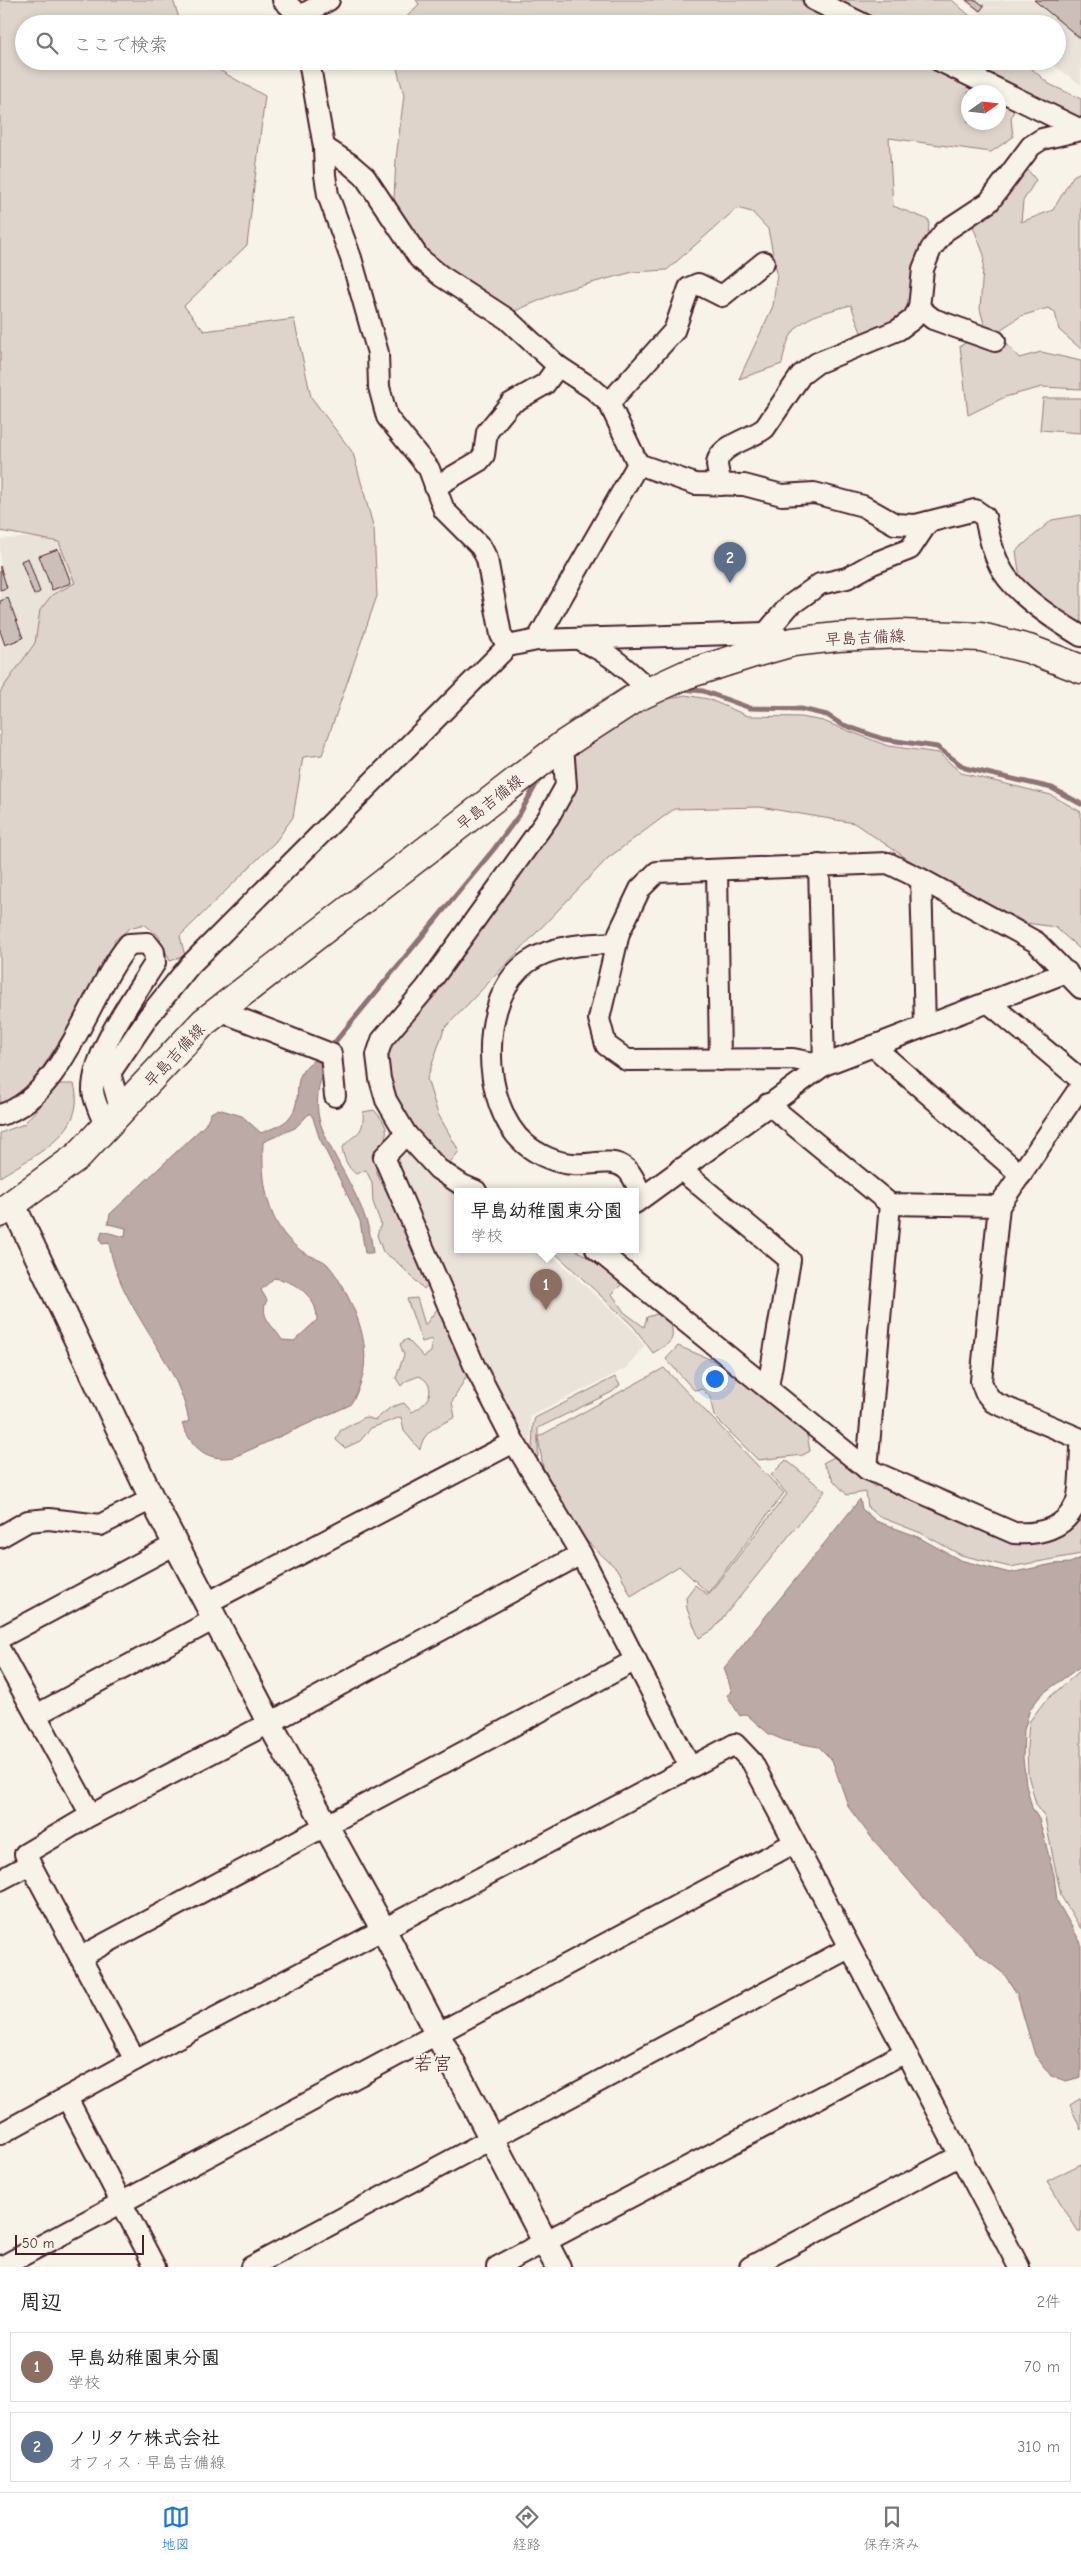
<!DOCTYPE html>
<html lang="ja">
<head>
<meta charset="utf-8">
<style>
  body { margin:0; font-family:"Comic Neue","Klee One",sans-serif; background:#f6f6f6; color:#222 }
  .compass { position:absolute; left:961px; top:85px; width:45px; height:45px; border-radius:50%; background:#fff; box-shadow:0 2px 8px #0003; rotate:76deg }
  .scale { position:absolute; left:15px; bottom:12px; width:129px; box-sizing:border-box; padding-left:5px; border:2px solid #4a1f2b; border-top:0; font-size:14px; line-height:18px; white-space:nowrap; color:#4a1f2b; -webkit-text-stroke:4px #f7f3e8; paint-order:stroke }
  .you { position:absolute; left:714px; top:1378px; width:18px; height:18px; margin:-12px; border:4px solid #fff; border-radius:50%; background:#1a73e8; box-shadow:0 0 0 8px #1a73e833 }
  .badge { display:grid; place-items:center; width:32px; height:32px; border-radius:50%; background:#1a73e8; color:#fff; font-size:16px; font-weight:700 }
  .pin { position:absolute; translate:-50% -41px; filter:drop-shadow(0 1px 2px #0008) }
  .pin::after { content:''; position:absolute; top:26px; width:18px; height:15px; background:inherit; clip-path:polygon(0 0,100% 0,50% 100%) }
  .popup { position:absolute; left:454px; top:1188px; width:185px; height:65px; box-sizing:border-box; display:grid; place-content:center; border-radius:0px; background:#fff; filter:drop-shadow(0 1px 4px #0005); font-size:16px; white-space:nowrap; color:#767676 }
  .popup b { font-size:19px; color:#222 }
  .popup::after { content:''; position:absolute; left:50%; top:100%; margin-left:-10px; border:10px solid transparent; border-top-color:#fff }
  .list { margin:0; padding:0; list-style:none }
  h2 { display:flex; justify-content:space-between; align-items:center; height:65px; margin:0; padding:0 20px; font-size:21px }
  h2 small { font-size:16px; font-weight:400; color:#767676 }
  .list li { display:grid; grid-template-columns:32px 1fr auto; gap:15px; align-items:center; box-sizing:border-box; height:70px; margin:0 10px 10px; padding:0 10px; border:1px solid #e0e0e0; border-radius:0px }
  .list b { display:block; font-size:19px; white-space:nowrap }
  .list p { margin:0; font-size:16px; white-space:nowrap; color:#767676 }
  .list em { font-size:16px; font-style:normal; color:#767676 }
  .icon { flex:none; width:28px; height:28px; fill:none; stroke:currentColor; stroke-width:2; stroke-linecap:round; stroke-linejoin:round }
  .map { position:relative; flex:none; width:1081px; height:2267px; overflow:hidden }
  .search { position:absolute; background:#fff; box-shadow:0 2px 8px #0003; left:15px; right:15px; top:15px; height:55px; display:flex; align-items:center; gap:12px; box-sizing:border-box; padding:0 18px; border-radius:28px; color:#767676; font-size:19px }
  .sheet { height:225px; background:#fff }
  nav { display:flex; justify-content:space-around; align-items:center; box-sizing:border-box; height:70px; border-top:1px solid #e0e0e0; background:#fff; font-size:14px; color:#767676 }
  nav a { display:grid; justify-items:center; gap:2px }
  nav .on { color:#1a73e8 }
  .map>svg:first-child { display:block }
  .built { fill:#eae3da }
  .green { fill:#ded4cc; stroke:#947a7c }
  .water { fill:#bcaaa7; stroke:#8e7275; fill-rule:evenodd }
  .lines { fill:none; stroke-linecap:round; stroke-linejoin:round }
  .stream { stroke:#8e7275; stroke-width:5 }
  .building { fill:#ccbfb9; stroke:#4a1f2b }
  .minor-casing { stroke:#4a1f2b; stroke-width:24 }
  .tertiary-casing { stroke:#4a1f2b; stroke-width:28 }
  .secondary-casing { stroke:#4a1f2b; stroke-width:31 }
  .minor { stroke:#f7f3e8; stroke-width:20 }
  .tertiary { stroke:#f7f3e8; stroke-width:24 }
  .secondary { stroke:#f7f3e8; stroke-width:28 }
  .labels { text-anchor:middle; stroke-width:4; stroke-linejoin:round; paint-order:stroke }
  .street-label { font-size:16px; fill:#4a1f2b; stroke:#f7f3e8 }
  .quarter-label { font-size:19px; fill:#4a1f2b; stroke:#f7f3e8 }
</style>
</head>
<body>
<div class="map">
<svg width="1081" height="2267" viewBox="0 0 1081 2267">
  <rect width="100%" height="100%" fill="#f7f3e8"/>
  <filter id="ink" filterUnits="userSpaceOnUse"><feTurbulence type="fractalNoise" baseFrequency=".02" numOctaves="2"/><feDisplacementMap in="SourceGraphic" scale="10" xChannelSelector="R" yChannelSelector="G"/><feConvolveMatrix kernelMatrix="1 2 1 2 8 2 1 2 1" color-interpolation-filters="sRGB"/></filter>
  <g filter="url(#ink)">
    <g class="built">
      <path d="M 963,0 L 1081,0 L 1081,85 L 1048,61 L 1057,61 L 1057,24 L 996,24 Z"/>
      <path d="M 67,535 L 85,584 L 0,732 L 0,539 Z"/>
      <path d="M 411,1151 L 457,1193 L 457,1249 L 545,1249 L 633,1330 L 644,1346 L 627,1368 L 530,1416 L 531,1446 L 527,1449 L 479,1360 L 474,1336 L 450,1291 L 397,1166 L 399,1156 Z"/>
    </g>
    <g class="green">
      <path d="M 0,0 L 173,0 L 181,24 L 24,24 L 24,61 L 203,61 L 265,96 L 247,245 L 184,306 L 204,331 L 294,319 L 311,397 L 353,453 L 374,529 L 377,596 L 322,755 L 303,757 L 293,817 L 276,841 L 180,936 L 185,956 L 170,961 L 158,935 L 144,924 L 130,928 L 115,940 L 99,980 L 31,1085 L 18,1098 L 0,1107 L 0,692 L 35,643 L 40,610 L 52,595 L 75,583 L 59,542 L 0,531 Z"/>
      <path d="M 416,0 L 800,0 L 849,24 L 400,24 L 419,4 Z"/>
      <path d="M 831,0 L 952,0 L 979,24 L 880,24 Z"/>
      <path d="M 395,61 L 925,61 L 989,92 L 968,92 L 968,122 L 998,122 L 999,97 L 1016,105 L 1011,118 L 1013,137 L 991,152 L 889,138 L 893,206 L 929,220 L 928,240 L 909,311 L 896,325 L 863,338 L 851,305 C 811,316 789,318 782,364 L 739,379 L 773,306 L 777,273 L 768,229 L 752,212 L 737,208 L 667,270 L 633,272 L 561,291 L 513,312 L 463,280 L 434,258 L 413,231 L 394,199 L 396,159 L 404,95 Z"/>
      <path d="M 957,61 L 1023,61 L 1049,84 L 1081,99 L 1081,117 L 1069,117 Z"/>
      <path d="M 1022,168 L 1027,169 L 1036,180 L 1023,201 L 1021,222 L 1053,210 L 1073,176 L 1081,172 L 1081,349 L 1059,330 L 1055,312 L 1048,308 L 1021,316 L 997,332 L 1019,358 L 1041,352 L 1081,361 L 1081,389 L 1042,387 L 1005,397 L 968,415 L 960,346 L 986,331 L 980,309 L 984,255 L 972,224 Z"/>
      <path d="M 1043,398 L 1081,398 L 1081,433 L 1040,430 Z"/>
      <path d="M 1081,515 L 1081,629 L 1030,591 L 1020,578 L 1016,551 L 1052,520 Z"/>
      <path d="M 685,695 L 708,699 L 748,716 L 801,717 L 823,721 L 888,746 L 939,753 L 961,773 L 1051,795 L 1081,812 L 1081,950 L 1055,927 L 1026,923 L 912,862 L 854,823 L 760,807 L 674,809 L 608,858 L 444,1029 L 427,1079 L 438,1114 L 459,1151 L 449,1164 L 421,1137 L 401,1107 L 389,1075 L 389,1050 L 407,1020 L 557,821 L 570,755 L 626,716 L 655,702 Z"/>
      <path d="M 58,1084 L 74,1084 C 88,1133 34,1155 0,1177 L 0,1133 L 24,1124 Z"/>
      <path d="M 374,1110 C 402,1139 373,1139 376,1168 C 377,1181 395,1202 401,1215 C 412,1236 420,1259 430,1282 L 424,1289 L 396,1261 L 383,1252 L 377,1235 L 381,1224 L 373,1202 L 372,1183 L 366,1170 L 356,1174 C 347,1167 345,1160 342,1149 C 352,1132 365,1138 363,1112 Z"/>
      <path d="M 551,1249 L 575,1249 L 624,1282 L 612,1294 L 624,1312 L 644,1327 L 647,1317 L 657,1314 L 670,1320 C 676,1342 671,1342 653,1353 L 634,1327 Z"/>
      <path d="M 417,1298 L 425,1325 L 438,1308 L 448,1315 L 469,1364 L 466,1377 L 452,1402 L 455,1417 C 439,1426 423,1430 420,1450 L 404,1431 L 401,1417 L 371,1428 L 360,1441 L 345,1448 L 336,1440 L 340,1431 L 365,1417 L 375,1420 L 391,1407 L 404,1403 L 412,1412 C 428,1405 439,1386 419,1376 L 406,1381 L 401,1386 L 396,1378 L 404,1355 L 400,1344 L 407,1339 L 424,1357 L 431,1352 L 432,1339 L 422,1342 L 407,1299 Z"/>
      <path d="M 678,1346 L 712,1360 L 746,1384 L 807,1435 L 810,1451 L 803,1455 L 758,1460 L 714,1416 L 710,1397 L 702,1389 L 694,1390 L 666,1359 Z"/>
      <path d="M 664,1368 L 784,1493 L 708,1593 L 679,1566 L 631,1596 L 619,1571 L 578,1533 L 543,1467 L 538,1437 L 538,1457 L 532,1455 L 533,1425 L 535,1418 L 615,1377 L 620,1385 L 612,1392 L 538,1428 L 538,1437 Z"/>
      <path d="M 834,1457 L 875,1487 L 878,1480 L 949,1514 L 1062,1533 L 1081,1520 L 1081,1554 L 1010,1567 L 961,1555 L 921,1533 L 880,1517 L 868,1508 L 866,1492 L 847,1495 L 834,1481 L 823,1463 Z"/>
      <path d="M 786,1460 L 825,1491 L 713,1630 L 699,1638 L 687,1609 L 686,1597 L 695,1585 L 708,1595 L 787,1494 L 771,1475 Z"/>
      <path d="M 1081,1670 L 1081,1929 L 1061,1896 L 1045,1818 L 1036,1804 L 1028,1775 L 1027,1747 L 1029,1722 L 1044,1702 Z"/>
      <path d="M 1081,2098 L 1081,2130 L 1070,2105 Z"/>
      <path d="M 1081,2164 L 1081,2231 L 1078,2231 L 1047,2181 Z"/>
    </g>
    <g class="water">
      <path d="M 322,1056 L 326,1061 C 319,1082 313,1106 322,1128 C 339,1171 369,1205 373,1253 L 365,1253 L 360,1221 L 319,1137 L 313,1118 L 310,1113 L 295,1128 L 263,1142 C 262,1172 264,1208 284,1234 C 289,1240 297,1248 303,1252 C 310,1257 321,1258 327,1264 C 335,1272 341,1284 346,1293 C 366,1331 374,1368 350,1405 L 234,1457 C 207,1462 192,1448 182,1424 L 189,1421 C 177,1356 119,1309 109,1243 L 102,1244 L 100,1239 L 102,1231 L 125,1237 L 126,1228 L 108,1224 L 110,1214 L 205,1125 L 211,1113 L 218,1109 L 242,1116 L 261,1133 C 270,1129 282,1126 289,1118 C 307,1098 284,1073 322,1056 ZM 274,1278 C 295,1281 318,1297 317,1320 L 294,1341 L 282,1340 C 274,1326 258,1317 267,1300 L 261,1290 Z"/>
      <path d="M 860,1499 L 862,1509 L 876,1521 L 916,1536 L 960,1560 L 1010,1573 L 1053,1564 L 1070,1563 L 1081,1558 L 1081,1666 L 1042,1694 L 1030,1709 L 1024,1730 L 1023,1758 L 1026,1784 L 1032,1808 L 1039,1819 L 1054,1875 L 1057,1901 L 1081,1943 L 1081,2077 L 1066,2081 L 1051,2076 L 1035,2055 L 1017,1994 L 1004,1974 L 981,1956 L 925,1899 L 871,1837 L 849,1808 L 832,1760 L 819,1747 L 786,1741 L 769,1734 L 746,1714 L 740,1716 L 727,1695 L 732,1692 L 724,1668 Z"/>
    </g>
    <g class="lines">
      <g class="stream">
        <path d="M 682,689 L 703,691 L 750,708 L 801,709 L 827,715 L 841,724 L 883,739 L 937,747 L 965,768 L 1052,788 L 1081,804"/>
        <path d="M 570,723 L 627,687"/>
        <path d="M 330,1048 L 494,849 L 519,815 L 538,781"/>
      </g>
    </g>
    <g class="building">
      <path d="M 966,0 L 976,0 L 984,6 L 980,11 Z"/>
      <path d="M 1034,0 L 1081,0 L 1081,39 Z"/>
      <path d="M 58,549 L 71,583 L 52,590 L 39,556 Z"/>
      <path d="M 28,558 L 40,592 L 34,595 L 21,561 Z"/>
      <path d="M 0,566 L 7,588 L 0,590 Z"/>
      <path d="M 8,598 L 23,638 L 5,645 L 0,631 L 0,601 Z"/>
    </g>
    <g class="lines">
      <g class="minor-casing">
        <g id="minor">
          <path d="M 283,0 L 300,16 L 302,24"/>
          <path d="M 814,0 L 863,24"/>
          <path d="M 300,16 L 329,0"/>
          <path d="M 309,61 L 324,147 L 325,175 L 328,195 L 351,258 L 378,353 L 379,387 L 387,417 L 429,469 L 444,510 L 481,547 L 487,559 L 501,635 L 508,646"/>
          <path d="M 940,61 L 1081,130"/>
          <path d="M 324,147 L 350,164 L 365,177 L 419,258 L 441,276 L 507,319 L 558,366 L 593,389 L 609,403"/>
          <path d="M 919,308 L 933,319 L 995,341"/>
          <path d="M 638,464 L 609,403 L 674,331 L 689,288 L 698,284 L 722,296 L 764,262"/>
          <path d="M 721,485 C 720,479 718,472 717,465 C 717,445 752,439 765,428 L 801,375 L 817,363 L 898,330 L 913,319 L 919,308 L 923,269 L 931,249 L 945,231 L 989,202 L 1031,146 L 1042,139 L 1081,130"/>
          <path d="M 435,487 L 479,461 L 484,455 L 487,432 L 510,404 L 545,384 L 558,366"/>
          <path d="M 766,633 L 789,606 L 820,584 L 847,578 L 872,564 L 910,549 L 928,522"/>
          <path d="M 537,640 L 638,464 L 695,484 L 744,485 L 782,495 L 814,493 L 863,506 L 895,524 L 916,525 L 975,510 L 985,517 C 989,536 993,555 1003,572 C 1017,595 1058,622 1081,636"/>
          <path d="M 582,641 C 610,653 628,670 650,691"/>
          <path d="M 819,865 L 824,1065"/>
          <path d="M 717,870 L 720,1060"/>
          <path d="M 921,879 L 925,1026"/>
          <path d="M 616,943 C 588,944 552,945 528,962 C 478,996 480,1106 525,1144 C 538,1155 556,1163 573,1164 C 590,1166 611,1157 625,1168 C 633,1173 638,1189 642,1197"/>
          <path d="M 988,1002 L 1081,1080"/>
          <path d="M 222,1008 L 233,1016 L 331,1054 L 335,1096"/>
          <path d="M 873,1046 L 1021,1175"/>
          <path d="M 824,1065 L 793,1059 L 627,1060 L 606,1045 L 599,1019 L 619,933 L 640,889 L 657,872 L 888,863 L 921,879 L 1036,942 L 1081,988"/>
          <path d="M 1081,1086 L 999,1206 L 981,1381 L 985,1392 L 993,1402 L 1081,1439"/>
          <path d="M 768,1104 L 890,1204 L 999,1206"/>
          <path d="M 121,1112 L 110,1073 L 148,1017 L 190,965 L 508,646 L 537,640 L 766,633 L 793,642"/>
          <path d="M 0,1115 C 64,1097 89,992 129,944 L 147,943 L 154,952 L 155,963 C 135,995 92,1053 93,1091 C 94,1102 102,1117 106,1128"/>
          <path d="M 406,1134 L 384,1157 L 474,1365 L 514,1442 L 581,1554 L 690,1767"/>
          <path d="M 680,1169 L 790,1260 L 768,1387"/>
          <path d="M 476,1191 L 462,1185 L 438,1169 L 406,1134 L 386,1100 L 380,1079 L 377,1055 L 382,1040 L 426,988 L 548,818 L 566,786 L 563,745"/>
          <path d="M 635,1203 L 824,1065 L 1067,972"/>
          <path d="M 596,1249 L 867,1469 L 1014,1533 C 1038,1535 1066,1529 1076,1503 C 1081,1491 1080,1463 1081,1449"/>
          <path d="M 867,1469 L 890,1204"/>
          <path d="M 0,1537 L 28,1521 L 49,1519 L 100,1525 L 152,1499"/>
          <path d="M 207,1603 L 514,1442"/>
          <path d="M 0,1638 L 176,1544"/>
          <path d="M 0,1650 L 91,1815"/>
          <path d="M 36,1715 L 215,1619"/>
          <path d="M 0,1880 L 30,1864"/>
          <path d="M 80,1957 L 636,1660"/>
          <path d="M 135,2060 L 25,1854 L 91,1815 L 279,1718 L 581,1554"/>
          <path d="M 67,2098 L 155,2267"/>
          <path d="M 0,2134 L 135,2060 L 735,1744 L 752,1762 L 1019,2267"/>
          <path d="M 1,2267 L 794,1843"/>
          <path d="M 251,2267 L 849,1948"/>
          <path d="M 497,2267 L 904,2053"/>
          <path d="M 750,2267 L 959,2156"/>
        </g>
      </g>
      <g class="tertiary-casing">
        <path id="tertiary" d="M 13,1205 L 152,1499 L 269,1722 L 383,1929 L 558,2267"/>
      </g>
      <g class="secondary-casing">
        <path id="secondary" d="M 0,1213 L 78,1156 L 204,1022 L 563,745 L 635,698 L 685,675 L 754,653 L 793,642 L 837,637 L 901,634 L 981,637 L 1029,649 L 1081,669"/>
      </g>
      <use href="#minor" class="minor"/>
      <use href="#tertiary" class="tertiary"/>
      <use href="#secondary" class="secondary"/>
    </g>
  </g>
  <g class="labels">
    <g class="street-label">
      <text transform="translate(865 637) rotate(-3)" y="6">早島吉備線</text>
      <text transform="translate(489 802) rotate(-38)" y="6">早島吉備線</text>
      <text transform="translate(174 1055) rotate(-47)" y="6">早島吉備線</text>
    </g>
    <g class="quarter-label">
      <text x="433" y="2070">若宮</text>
    </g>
  </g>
</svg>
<svg class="compass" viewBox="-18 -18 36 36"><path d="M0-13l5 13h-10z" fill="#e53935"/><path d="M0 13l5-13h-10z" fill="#767676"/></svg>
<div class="scale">50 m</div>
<div class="you"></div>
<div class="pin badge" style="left:546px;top:1310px;background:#8d6e63">1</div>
<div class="popup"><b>早島幼稚園東分園</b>学校</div>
<div class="pin badge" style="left:730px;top:583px;background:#5c6f8a">2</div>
<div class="search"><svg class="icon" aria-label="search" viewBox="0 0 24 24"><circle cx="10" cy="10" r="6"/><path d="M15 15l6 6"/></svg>ここで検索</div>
</div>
<section class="sheet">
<h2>周辺<small>2件</small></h2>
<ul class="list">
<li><span class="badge" style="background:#8d6e63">1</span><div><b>早島幼稚園東分園</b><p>学校</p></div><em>70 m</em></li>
<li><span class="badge" style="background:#5c6f8a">2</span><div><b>ノリタケ株式会社</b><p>オフィス · 早島吉備線</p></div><em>310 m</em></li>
</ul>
</section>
<nav>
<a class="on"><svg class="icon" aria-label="map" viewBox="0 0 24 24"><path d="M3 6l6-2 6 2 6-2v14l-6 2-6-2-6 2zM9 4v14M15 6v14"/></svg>地図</a>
<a><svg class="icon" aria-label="directions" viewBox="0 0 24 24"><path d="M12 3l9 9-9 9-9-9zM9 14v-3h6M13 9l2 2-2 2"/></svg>経路</a>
<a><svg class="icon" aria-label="saved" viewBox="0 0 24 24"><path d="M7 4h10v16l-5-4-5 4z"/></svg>保存済み</a>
</nav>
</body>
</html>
